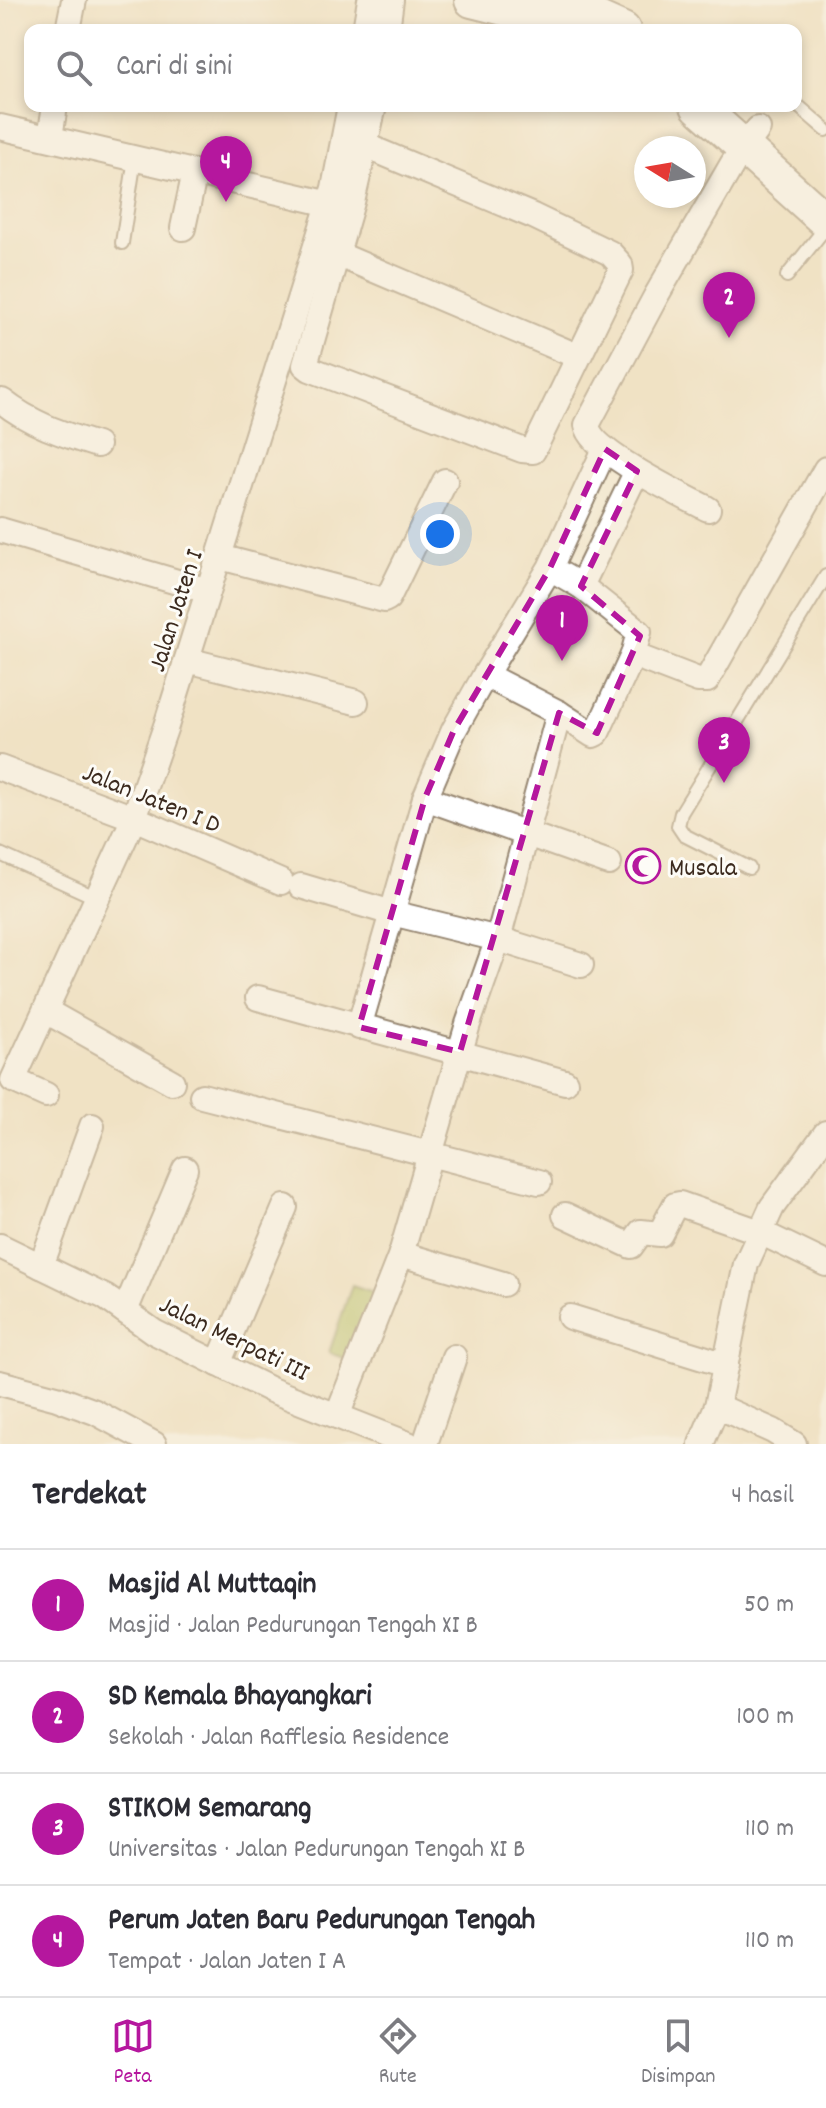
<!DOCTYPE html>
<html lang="id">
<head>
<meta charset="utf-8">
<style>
  body { margin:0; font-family:Dekko,sans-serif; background:#f7f7f7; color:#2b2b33 }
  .compass { position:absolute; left:634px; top:136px; width:72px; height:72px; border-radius:50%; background:#fff; box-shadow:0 4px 12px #0003; rotate:281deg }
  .you { position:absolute; left:440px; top:534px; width:28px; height:28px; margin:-20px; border:6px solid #fff; border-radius:50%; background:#1a73e8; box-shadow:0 0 0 12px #1a73e833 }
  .badge { display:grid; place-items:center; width:52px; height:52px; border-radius:50%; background:#b5179e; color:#fff; font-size:26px; font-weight:700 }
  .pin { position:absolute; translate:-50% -66px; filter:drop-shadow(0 2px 4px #0008) }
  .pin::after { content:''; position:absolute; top:42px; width:28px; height:24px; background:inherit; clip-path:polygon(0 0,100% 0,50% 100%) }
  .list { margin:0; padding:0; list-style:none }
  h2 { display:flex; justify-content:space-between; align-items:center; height:104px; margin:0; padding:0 32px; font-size:34px }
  h2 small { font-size:26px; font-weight:400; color:#7c7c81 }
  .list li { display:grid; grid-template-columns:52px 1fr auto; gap:24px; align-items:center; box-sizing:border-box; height:112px; padding:0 32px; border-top:2px solid #e1e1e2 }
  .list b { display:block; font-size:30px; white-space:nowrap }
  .list p { margin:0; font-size:26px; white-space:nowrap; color:#7c7c81 }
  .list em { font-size:26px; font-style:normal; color:#7c7c81 }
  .icon { flex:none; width:44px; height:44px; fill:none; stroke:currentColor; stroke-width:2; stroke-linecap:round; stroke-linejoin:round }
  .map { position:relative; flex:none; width:826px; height:1444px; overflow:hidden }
  .search { position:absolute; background:#fff; box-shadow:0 4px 12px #0003; left:24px; right:24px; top:24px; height:88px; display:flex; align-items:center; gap:20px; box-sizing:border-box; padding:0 28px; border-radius:16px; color:#7c7c81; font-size:30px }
  .sheet { height:552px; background:#fff }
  nav { display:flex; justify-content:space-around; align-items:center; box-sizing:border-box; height:112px; border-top:2px solid #e1e1e2; background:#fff; font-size:22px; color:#7c7c81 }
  nav a { display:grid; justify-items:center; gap:4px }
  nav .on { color:#b5179e }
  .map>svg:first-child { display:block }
  .green { fill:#b0c063; stroke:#767540; stroke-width:2 }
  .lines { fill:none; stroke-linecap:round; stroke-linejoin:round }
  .lane-casing { stroke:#968671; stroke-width:16 }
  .street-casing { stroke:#968671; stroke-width:28 }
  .secondary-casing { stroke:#968671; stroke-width:38 }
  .lane { stroke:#fff; stroke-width:12 }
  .street { stroke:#fff; stroke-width:24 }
  .secondary { stroke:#fff; stroke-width:34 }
  .marked { fill:none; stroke:#b5179e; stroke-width:6; stroke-dasharray:16 10; stroke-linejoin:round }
  .labels { text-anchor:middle; stroke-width:6; stroke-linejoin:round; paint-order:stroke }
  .street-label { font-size:26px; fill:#3b2a1e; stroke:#fdfcf7 }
  .poi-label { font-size:26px; fill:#3b2a1e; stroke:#fdfcf7; text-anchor:start }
</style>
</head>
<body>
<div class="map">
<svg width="826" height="1444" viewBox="0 0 826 1444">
  <rect width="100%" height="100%" fill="#fdfcf7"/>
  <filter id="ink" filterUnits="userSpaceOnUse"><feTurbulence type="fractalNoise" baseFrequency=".0125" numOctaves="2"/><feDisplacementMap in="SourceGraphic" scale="16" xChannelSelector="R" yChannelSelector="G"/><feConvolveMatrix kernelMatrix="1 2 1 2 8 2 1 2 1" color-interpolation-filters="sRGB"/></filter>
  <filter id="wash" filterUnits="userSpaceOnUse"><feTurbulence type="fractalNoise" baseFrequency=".006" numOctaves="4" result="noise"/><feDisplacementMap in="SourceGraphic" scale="32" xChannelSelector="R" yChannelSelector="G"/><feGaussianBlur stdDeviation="1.8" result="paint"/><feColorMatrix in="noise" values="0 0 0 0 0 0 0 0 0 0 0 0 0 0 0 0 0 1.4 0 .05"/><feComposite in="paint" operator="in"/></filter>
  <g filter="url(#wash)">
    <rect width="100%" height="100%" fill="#f0e2c4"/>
    <path class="green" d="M 352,1285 L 376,1293 L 352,1361 L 329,1353 Z"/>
  </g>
  <g filter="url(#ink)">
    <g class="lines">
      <g class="lane-casing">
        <g id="lane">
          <path d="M 796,104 L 826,130"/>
          <path d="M 122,243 L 135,158"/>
          <path d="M 787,276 L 826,227"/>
          <path d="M 0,854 L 97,898"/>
          <path d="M 749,868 L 684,835 L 678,826 L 681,813 L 826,576"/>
        </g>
      </g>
      <g class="street-casing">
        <g id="street">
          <path d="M 68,30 L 74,0"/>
          <path d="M 365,30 L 370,0"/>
          <path d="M 387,30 L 391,0"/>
          <path d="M 0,127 L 330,204"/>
          <path d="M 50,137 L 55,106"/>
          <path d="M 366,146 L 533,216 L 610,253 L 620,264 L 621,270 L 533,451 L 522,450 L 310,369 L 305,365 L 352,202 L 374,106"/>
          <path d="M 183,228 L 195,172"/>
          <path d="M 337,254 L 577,356"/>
          <path d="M 2,401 C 31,424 62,434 97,445"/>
          <path d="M 708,509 C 682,495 591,453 587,425 L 656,296 L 733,163 L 758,129"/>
          <path d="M 0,530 L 208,591"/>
          <path d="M 220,557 L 384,600 L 388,598 L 445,481"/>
          <path d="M 550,568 L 581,586 L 639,632 L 633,655 L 597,733 L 593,735 L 559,713 L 485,675 L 550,568 L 605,449"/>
          <path d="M 581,586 L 637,471"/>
          <path d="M 633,655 L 698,680 L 707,680 L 826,469"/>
          <path d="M 187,660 L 356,702"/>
          <path d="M 0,768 L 134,818 L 281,882"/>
          <path d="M 425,798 L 609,863"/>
          <path d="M 301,886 L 392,913 L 425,798 L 454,730 L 485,675"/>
          <path d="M 258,998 L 565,1082"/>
          <path d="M 46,1011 L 172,1082"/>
          <path d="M 359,1027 L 392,913 L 498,939 L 581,965"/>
          <path d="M 46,1095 L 13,1080 L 134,818 L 166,726 L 334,188 L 350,106"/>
          <path d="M 202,1096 L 539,1182"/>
          <path d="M 565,1215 L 631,1246 L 641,1232 L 660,1234 L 675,1205 L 680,1204 L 760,1232 L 826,1264"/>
          <path d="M 0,1246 L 105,1297 L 154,1332 L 271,1390 L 408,1444"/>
          <path d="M 401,1254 L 503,1284"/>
          <path d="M 41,1266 L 92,1126"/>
          <path d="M 125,1311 L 185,1169"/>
          <path d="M 570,1317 L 726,1365"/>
          <path d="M 218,1364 L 285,1207"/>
          <path d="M 0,1383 L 57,1398 L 95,1412 L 154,1444"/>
          <path d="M 717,1406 L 773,1431 L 794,1444"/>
          <path d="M 337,1416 L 401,1254 L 468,1024 L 498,939 L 559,713"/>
          <path d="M 425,1444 L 454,1357"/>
          <path d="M 701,1444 L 717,1406 L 746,1264 L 772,1207 L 826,1133"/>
        </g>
      </g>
      <g class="secondary-casing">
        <g id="secondary">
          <path d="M 472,0 L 532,15 L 577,30"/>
          <path d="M 556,0 L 623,30"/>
          <path d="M 698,106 L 826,221"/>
        </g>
      </g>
      <use href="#lane" class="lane"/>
      <use href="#street" class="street"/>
      <use href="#secondary" class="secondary"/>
    </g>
  </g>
  <path d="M0 0H826V1444H0ZM 605,449 L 637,471 L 581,586 L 640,636 L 597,733 L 559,713 L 460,1052 L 359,1027 L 425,798 L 454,730 L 550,568 Z" fill="#f0e2c4" fill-opacity=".55" fill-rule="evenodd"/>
  <path class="marked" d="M 605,449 L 637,471 L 581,586 L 640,636 L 597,733 L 559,713 L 460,1052 L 359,1027 L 425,798 L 454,730 L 550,568 Z"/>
  <defs>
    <g id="mosque-ring" transform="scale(1.8)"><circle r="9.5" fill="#fdfcf7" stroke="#b5179e" stroke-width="1.5"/><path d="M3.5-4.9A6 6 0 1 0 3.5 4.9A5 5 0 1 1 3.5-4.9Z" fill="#b5179e"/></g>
  </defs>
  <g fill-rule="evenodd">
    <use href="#mosque-ring" x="643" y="866"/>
  </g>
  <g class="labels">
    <g class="street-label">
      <text transform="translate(174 610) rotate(-72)" y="9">Jalan Jaten I</text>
      <text transform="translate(152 797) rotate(22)" y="9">Jalan Jaten I D</text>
      <text transform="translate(235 1337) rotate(26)" y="9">Jalan Merpati III</text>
    </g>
    <g class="poi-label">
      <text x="669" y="875">Musala</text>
    </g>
  </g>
</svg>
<svg class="compass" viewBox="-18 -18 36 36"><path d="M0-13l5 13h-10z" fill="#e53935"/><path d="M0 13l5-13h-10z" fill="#7c7c81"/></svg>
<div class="you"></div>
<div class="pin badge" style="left:562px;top:661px">1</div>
<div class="pin badge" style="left:729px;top:338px">2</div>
<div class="pin badge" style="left:724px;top:783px">3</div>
<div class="pin badge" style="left:226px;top:202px">4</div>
<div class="search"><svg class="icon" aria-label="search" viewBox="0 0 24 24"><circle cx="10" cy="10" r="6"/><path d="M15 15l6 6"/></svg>Cari di sini</div>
</div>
<section class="sheet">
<h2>Terdekat<small>4 hasil</small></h2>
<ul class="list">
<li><span class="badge">1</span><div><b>Masjid Al Muttaqin</b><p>Masjid · Jalan Pedurungan Tengah XI B</p></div><em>50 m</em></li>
<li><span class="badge">2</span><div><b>SD Kemala Bhayangkari</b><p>Sekolah · Jalan Rafflesia Residence</p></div><em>100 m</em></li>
<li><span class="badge">3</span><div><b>STIKOM Semarang</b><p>Universitas · Jalan Pedurungan Tengah XI B</p></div><em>110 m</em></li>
<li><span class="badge">4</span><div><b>Perum Jaten Baru Pedurungan Tengah</b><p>Tempat · Jalan Jaten I A</p></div><em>110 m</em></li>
</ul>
</section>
<nav>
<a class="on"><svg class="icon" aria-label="map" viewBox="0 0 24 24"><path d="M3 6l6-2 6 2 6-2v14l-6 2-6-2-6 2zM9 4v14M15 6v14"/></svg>Peta</a>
<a><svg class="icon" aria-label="directions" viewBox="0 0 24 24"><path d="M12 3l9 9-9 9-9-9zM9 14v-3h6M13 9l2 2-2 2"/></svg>Rute</a>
<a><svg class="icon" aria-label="saved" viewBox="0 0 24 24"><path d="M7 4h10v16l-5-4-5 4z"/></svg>Disimpan</a>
</nav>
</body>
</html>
